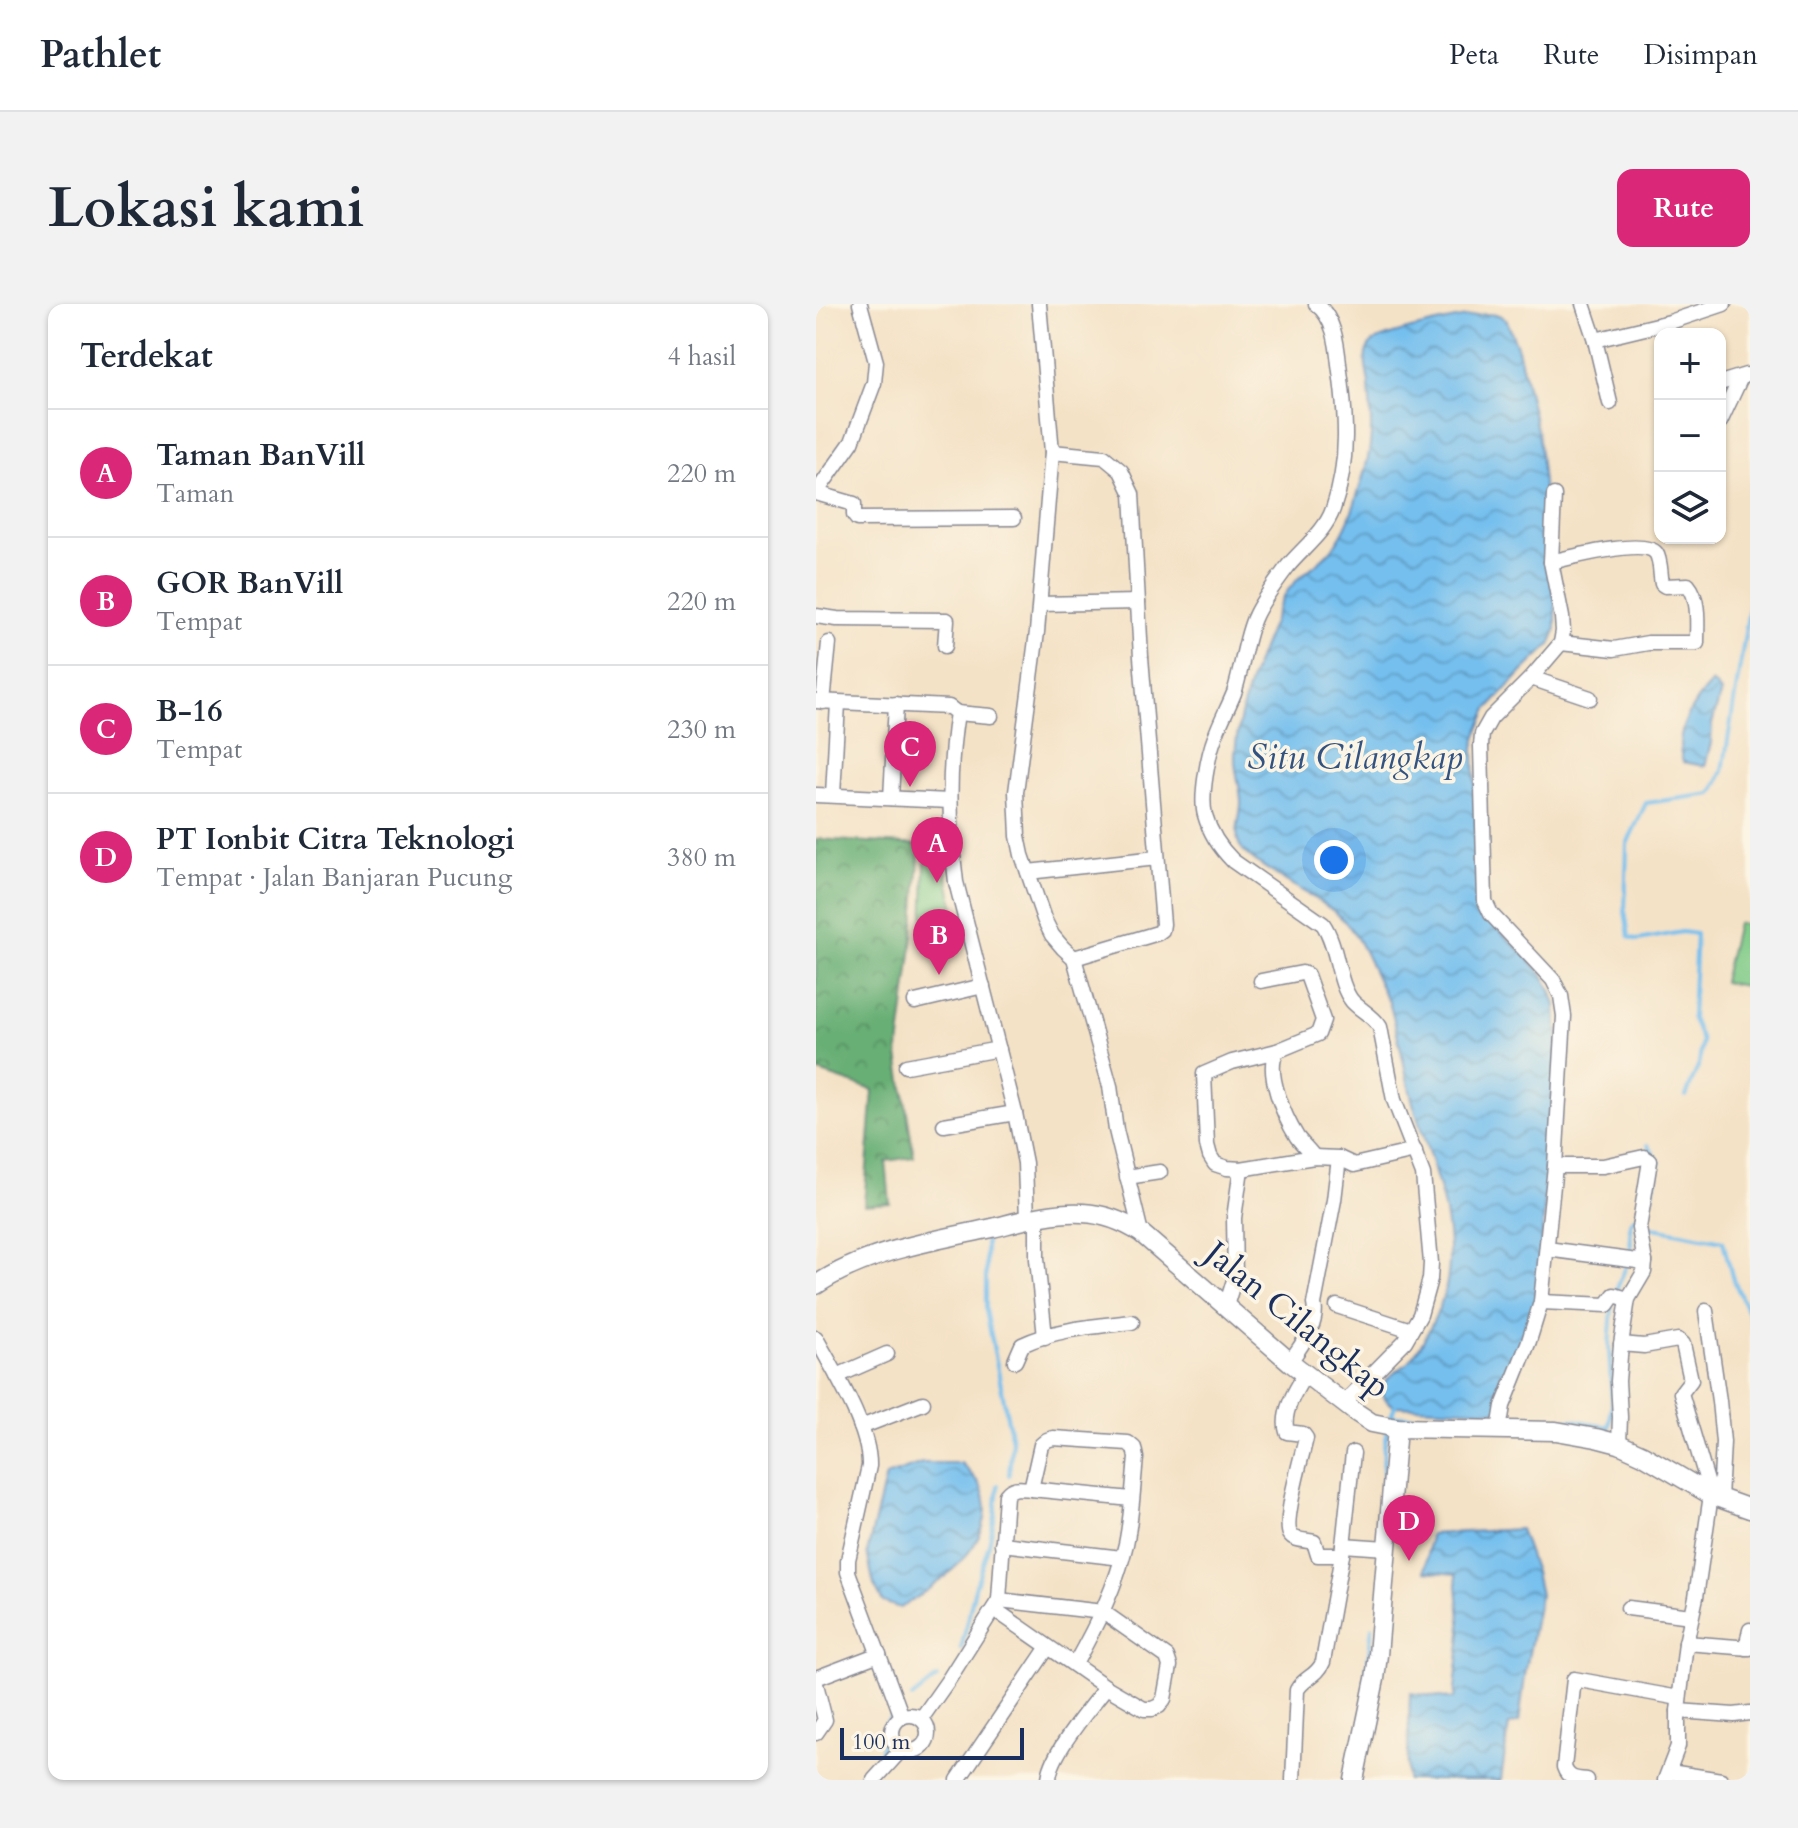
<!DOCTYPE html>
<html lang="id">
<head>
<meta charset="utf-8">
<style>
  body { margin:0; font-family:Cardo,serif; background:#f2f2f3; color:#1f2937 }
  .controls { position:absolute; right:24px; top:24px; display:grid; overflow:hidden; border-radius:16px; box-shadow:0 2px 6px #0004 }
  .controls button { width:72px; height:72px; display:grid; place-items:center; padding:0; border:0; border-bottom:2px solid #e0e1e3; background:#fff; color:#1f2937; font:40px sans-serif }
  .scale { position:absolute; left:24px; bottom:20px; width:184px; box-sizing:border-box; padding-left:8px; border:4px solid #1b2f5e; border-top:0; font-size:22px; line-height:28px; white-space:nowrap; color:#1b2f5e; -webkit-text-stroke:6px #fcf5e5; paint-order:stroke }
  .you { position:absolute; left:518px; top:556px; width:28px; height:28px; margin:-20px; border:6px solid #fff; border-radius:50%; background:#1a73e8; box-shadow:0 0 0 12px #1a73e833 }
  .badge { display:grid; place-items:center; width:52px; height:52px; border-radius:50%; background:#db2777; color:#fff; font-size:26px; font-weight:700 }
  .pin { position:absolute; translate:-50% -66px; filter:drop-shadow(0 2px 4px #0008) }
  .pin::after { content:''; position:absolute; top:42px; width:28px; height:24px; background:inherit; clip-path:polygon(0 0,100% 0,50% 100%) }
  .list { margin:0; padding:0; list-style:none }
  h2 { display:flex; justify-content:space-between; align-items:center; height:104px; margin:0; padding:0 32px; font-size:34px }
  h2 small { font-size:26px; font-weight:400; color:#747a83 }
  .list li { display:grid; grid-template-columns:52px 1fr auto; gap:24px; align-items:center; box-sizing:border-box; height:128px; padding:0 32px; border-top:2px solid #e0e1e3 }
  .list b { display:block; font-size:30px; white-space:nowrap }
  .list p { margin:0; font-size:26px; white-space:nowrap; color:#747a83 }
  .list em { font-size:26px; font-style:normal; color:#747a83 }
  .icon { flex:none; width:44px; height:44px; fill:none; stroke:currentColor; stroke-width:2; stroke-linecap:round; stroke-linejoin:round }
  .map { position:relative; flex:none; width:934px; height:1476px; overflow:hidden; border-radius:16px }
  header { display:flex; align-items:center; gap:48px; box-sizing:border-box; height:112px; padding:0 40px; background:#fff; border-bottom:2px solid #e0e1e3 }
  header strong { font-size:38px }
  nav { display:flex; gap:44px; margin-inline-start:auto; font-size:28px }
  .intro { display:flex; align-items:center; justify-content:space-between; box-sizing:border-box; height:192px; padding:0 48px }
  h1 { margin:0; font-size:56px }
  .button { padding:20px 36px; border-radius:16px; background:#db2777; color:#fff; font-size:28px; font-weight:700 }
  main { display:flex; gap:48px; padding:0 48px }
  aside { flex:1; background:#fff; border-radius:16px; box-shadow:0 2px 6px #0004 }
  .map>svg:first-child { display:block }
  .green { fill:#80cb88; stroke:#4e7d73; stroke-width:2 }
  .forest { fill:url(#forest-crowns); stroke:#426f69; stroke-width:2 }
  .water { fill:url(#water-waves); stroke:#4877a6; stroke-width:2 }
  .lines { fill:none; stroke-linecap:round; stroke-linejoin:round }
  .stream { stroke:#75bfee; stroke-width:4 }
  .minor-casing { stroke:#888892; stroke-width:17 }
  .tertiary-casing { stroke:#888892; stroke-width:21 }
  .minor { stroke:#fff; stroke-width:14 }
  .tertiary { stroke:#fff; stroke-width:18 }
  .labels { text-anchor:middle; stroke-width:7; stroke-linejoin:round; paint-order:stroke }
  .street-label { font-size:34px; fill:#1b2f5e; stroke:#fcf5e5 }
  .water-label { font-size:36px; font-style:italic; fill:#325382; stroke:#fcf5e5 }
</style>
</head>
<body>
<header>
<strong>Pathlet</strong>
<nav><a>Peta</a><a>Rute</a><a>Disimpan</a></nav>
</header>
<div class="intro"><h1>Lokasi kami</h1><a class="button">Rute</a></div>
<main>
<aside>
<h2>Terdekat<small>4 hasil</small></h2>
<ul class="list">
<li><span class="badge">A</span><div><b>Taman BanVill</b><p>Taman</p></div><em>220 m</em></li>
<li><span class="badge">B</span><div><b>GOR BanVill</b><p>Tempat</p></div><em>220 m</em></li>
<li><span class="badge">C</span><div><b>B-16</b><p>Tempat</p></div><em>230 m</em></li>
<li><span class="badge">D</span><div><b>PT Ionbit Citra Teknologi</b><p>Tempat · Jalan Banjaran Pucung</p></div><em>380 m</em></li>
</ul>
</aside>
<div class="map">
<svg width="934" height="1476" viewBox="0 0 934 1476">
  <defs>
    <pattern id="forest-crowns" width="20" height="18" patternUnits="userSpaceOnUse" patternTransform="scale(2)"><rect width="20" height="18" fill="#68af74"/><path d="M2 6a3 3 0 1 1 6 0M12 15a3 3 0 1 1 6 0" fill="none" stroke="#558f62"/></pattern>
    <pattern id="water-waves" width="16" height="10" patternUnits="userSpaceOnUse" patternTransform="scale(2)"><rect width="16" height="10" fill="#75bfee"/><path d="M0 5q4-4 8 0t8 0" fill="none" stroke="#5f9cc4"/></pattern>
  </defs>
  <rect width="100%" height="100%" fill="#fcf5e5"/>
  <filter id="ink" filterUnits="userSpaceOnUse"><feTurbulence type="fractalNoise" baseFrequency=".0125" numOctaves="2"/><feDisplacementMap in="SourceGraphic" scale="16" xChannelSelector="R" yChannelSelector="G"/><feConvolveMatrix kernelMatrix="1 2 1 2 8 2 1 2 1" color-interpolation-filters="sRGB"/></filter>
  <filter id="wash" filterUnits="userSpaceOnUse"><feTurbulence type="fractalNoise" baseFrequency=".006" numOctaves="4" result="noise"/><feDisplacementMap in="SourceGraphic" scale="32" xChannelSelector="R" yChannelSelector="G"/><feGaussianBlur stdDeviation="1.8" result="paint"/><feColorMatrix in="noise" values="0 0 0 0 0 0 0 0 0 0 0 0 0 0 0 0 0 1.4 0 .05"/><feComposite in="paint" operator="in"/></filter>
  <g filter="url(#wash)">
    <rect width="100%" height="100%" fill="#f4e2c6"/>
    <g class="green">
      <path d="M 110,530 L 128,532 L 130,567 L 142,622 L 107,629 Z"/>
      <path d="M 921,619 L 934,622 L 934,683 L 907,678 Z"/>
    </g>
    <path class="forest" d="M 0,535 L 104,541 L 97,634 L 82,751 L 98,853 L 70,857 L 74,899 L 48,901 L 57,786 L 0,767 Z"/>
    <g class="water">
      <path d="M 670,10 L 683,11 L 691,17 L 702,45 L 722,130 L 740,309 L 740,326 L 734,341 L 706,368 L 672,405 L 663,425 L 658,443 L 662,592 L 667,608 L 675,619 L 705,647 L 727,671 L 735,686 L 740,701 L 742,737 L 736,798 L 723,975 L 716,1019 L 684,1107 L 579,1102 C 570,1098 562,1088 569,1078 C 575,1069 589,1063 596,1054 C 609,1037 625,1004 630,983 C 643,920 614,858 597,799 C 588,765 583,731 573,698 C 555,669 548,633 521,610 C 502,593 430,558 423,540 C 418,527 425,512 425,499 C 425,482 418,468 419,451 C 422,407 438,363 455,323 C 459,314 462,304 466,295 C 479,273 497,265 513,248 C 528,232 536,210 542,189 C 546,176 551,161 553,148 C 557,126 554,103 553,81 C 552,68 545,52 554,41 C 563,29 652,12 670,10 Z"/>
      <path d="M 896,378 L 905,388 L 896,420 L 895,439 L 889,462 L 867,458 C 857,429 876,399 896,378 Z"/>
      <path d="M 106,1159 L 145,1159 C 151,1166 161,1175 165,1183 C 188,1236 123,1280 84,1304 L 67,1298 L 58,1281 L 51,1249 L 70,1172 Z"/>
      <path d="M 704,1225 L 719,1268 L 724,1291 L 710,1365 L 703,1418 L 693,1421 L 685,1476 L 591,1476 L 594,1389 L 638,1395 L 645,1328 L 640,1270 L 609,1267 L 614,1230 Z"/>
    </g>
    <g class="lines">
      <g class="stream">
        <path d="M 870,792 L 883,760 L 886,737 L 876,713 L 880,630 L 866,628 L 822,636 L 813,633 L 809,607 L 811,540 L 830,499 L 896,490 L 907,467 L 934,299"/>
        <path d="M 832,841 L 843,858 L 835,894 L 833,897"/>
        <path d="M 828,922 L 907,937 L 916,972 L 934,1013"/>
        <path d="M 170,933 L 170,1006 L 196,1137 L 193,1171"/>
        <path d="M 800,987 L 815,950 L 814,919 L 819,913"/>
        <path d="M 575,1112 L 674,1114"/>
        <path d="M 688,1114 L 758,1116 L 793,1123 L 796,1102 L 793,1042 L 796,1003"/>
        <path d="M 574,1115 L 579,1102"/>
        <path d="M 567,1186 L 568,1143 L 571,1128"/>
        <path d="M 145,1345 L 159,1284 L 173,1240 L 179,1212 L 182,1181"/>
        <path d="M 549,1382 L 556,1323"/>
        <path d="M 96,1394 L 121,1374"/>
        <path d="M 39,1476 L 64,1452 L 69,1421 L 76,1411"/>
      </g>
    </g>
  </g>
  <g filter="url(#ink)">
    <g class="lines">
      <g class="minor-casing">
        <g id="minor">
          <path d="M 223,0 L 236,148 L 221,328 L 200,488 L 202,532 L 206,551 L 228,615 L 236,631 L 247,644 L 258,654 L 294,782 L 300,826 L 325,929"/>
          <path d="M 500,0 C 518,13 521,40 523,60 C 530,109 534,157 517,205 C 509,228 488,243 472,262 C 463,274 445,298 439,312 C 429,333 426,366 418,389 C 412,404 404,418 399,433 C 392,451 384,493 389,511 C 394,529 404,544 417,557 L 507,620 C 522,642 521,678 536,697 C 545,707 557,711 564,723 L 578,796 L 607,870 L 615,959 L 614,975 L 604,1011 L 589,1037 L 528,1099"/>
          <path d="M 767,0 L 779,36 L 794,99"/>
          <path d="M 779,36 L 854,18 L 908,0"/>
          <path d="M 904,79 L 930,71"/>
          <path d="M 904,118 L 925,73"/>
          <path d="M 236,148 L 288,153 L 305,167 L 316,190 L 325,353 L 347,620 L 346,626 L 342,629 L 258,654"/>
          <path d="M 0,189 L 38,200 L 38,211 L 41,215 L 198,214"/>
          <path d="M 0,189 L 36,138 L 58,79 L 60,58 L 44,0"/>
          <path d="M 735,258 C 753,254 828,234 840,249 C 845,256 844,271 846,280 L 849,282 L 872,281 C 884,295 881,321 881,339 L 832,339 L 798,345 L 745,339"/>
          <path d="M 224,300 L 322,298"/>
          <path d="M 0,312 L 21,315 L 131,316 L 129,342"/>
          <path d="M 715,374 L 774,394"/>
          <path d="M 0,397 L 133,403 L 141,409 C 132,464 133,522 140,578 L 199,809 L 209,859 L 211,916"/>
          <path d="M 7,398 L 13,339"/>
          <path d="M 141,409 L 175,412"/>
          <path d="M 0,491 L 134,497"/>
          <path d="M 17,491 L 22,399"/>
          <path d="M 75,494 L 80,400"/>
          <path d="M 212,568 L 341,554"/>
          <path d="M 445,677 L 486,669 L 491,671 L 507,716 L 502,730 L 461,747 C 448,767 469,814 481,833 C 486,840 493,846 498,853"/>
          <path d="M 99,698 L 167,682"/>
          <path d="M 461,747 L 416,758 L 388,770 L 391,841 L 394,852 L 399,860 L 411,864 L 425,865 L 498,853 L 523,854 L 538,861 L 599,847"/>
          <path d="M 90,762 L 183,745"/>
          <path d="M 128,821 L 199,809"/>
          <path d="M 739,862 L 787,862 L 828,853 L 834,857 L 823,924 L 829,958 L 828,968 L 812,995 L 805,1040 L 802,1077 L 804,1113 L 803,1140"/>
          <path d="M 311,873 L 344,868"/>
          <path d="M 221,913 L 221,955 L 229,1033"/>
          <path d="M 731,945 L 829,958"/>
          <path d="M 725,998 L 791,1001 L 798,991 L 812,995"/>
          <path d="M 410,1002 L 419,973 L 418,914 L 425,865"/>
          <path d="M 521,1002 L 595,1026"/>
          <path d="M 890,1007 L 903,1097 L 907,1138 L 904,1195"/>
          <path d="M 0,1034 C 18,1067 54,1124 53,1162 L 32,1256 L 32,1268 L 86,1413"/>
          <path d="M 805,1040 L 828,1042 L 862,1036 L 867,1040 L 875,1076 L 865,1089 L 895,1191 L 880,1293 L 870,1339 L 862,1407 L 862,1442 L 849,1476"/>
          <path d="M 199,1057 L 206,1041 C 239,1025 280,1022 316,1018"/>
          <path d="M 474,1058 C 484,1042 503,1021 498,1000 L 518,896 L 523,854"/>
          <path d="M 490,1069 C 480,1085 465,1109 471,1128 L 487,1130 L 490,1134 C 486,1152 467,1216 474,1230 C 478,1237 491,1236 498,1238 L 502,1251 L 526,1251"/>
          <path d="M 21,1072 L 71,1050"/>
          <path d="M 45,1123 L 107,1099"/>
          <path d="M 683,1126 L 687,1102 L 713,1037 L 725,998 L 739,862 L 748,712 L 745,692 L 737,676 L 675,610 L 669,597 L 665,442 L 666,430 L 675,414 L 715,374 L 745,339 L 747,327 L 746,313 L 735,258 L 738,191"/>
          <path d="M 215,1185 L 225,1141 L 231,1136 L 237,1134 L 312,1139 L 318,1144 L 320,1154 C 317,1182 316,1212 310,1240 C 300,1283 280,1322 259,1360"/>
          <path d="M 186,1240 L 306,1254"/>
          <path d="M 527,1241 L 570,1244"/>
          <path d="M 812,1304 L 875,1312"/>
          <path d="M 178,1305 L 290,1383 L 328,1405 L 336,1405 L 343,1402 L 348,1395 L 354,1362 L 351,1353 L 287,1308 L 183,1296"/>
          <path d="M 870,1339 L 934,1344"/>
          <path d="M 930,1344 L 934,1326"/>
          <path d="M 0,1374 L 63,1350"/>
          <path d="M 0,1380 L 9,1416 L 0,1429"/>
          <path d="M 862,1407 L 918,1411 L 934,1409"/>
          <circle cx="94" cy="1429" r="18"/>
          <path d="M 105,1415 L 133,1375 L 183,1296 L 190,1191 C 197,1182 204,1184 215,1185 L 315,1195"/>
          <path d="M 854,1468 L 905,1476"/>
          <path d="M 58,1476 L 86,1445"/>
          <path d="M 142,1476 L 232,1343"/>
          <path d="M 233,1476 C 233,1451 274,1404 290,1383"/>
          <path d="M 477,1476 L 481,1386 C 488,1373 501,1373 507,1358 L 526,1251 L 537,1149"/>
          <path d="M 771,1476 C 760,1475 752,1475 748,1463 L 758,1375 L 863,1394"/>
        </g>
      </g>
      <g class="tertiary-casing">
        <g id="tertiary">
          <path d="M 0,981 C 51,947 116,937 176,924 C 205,917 237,907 267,909 C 288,910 308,918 325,929 L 474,1058 L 538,1107 L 556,1119 L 581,1124 L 740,1127 L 780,1134 L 803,1140 L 827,1151 L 895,1191 L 934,1205"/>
          <path d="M 538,1476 L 559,1375 L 562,1351 L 581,1124"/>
        </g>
      </g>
      <use href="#minor" class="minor"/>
      <use href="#tertiary" class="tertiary"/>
    </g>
  </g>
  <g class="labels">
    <g class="street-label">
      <text transform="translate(482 1015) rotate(39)" y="12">Jalan Cilangkap</text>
    </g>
    <g class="water-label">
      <text x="539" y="465">Situ Cilangkap</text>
    </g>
  </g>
</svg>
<div class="controls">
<button>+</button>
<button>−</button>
<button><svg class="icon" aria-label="layers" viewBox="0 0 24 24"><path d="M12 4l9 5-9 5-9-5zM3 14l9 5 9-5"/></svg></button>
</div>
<div class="scale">100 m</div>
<div class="you"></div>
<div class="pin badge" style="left:121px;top:579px">A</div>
<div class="pin badge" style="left:123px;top:671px">B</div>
<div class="pin badge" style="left:94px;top:483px">C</div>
<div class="pin badge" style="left:593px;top:1257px">D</div>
</div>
</main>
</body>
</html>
